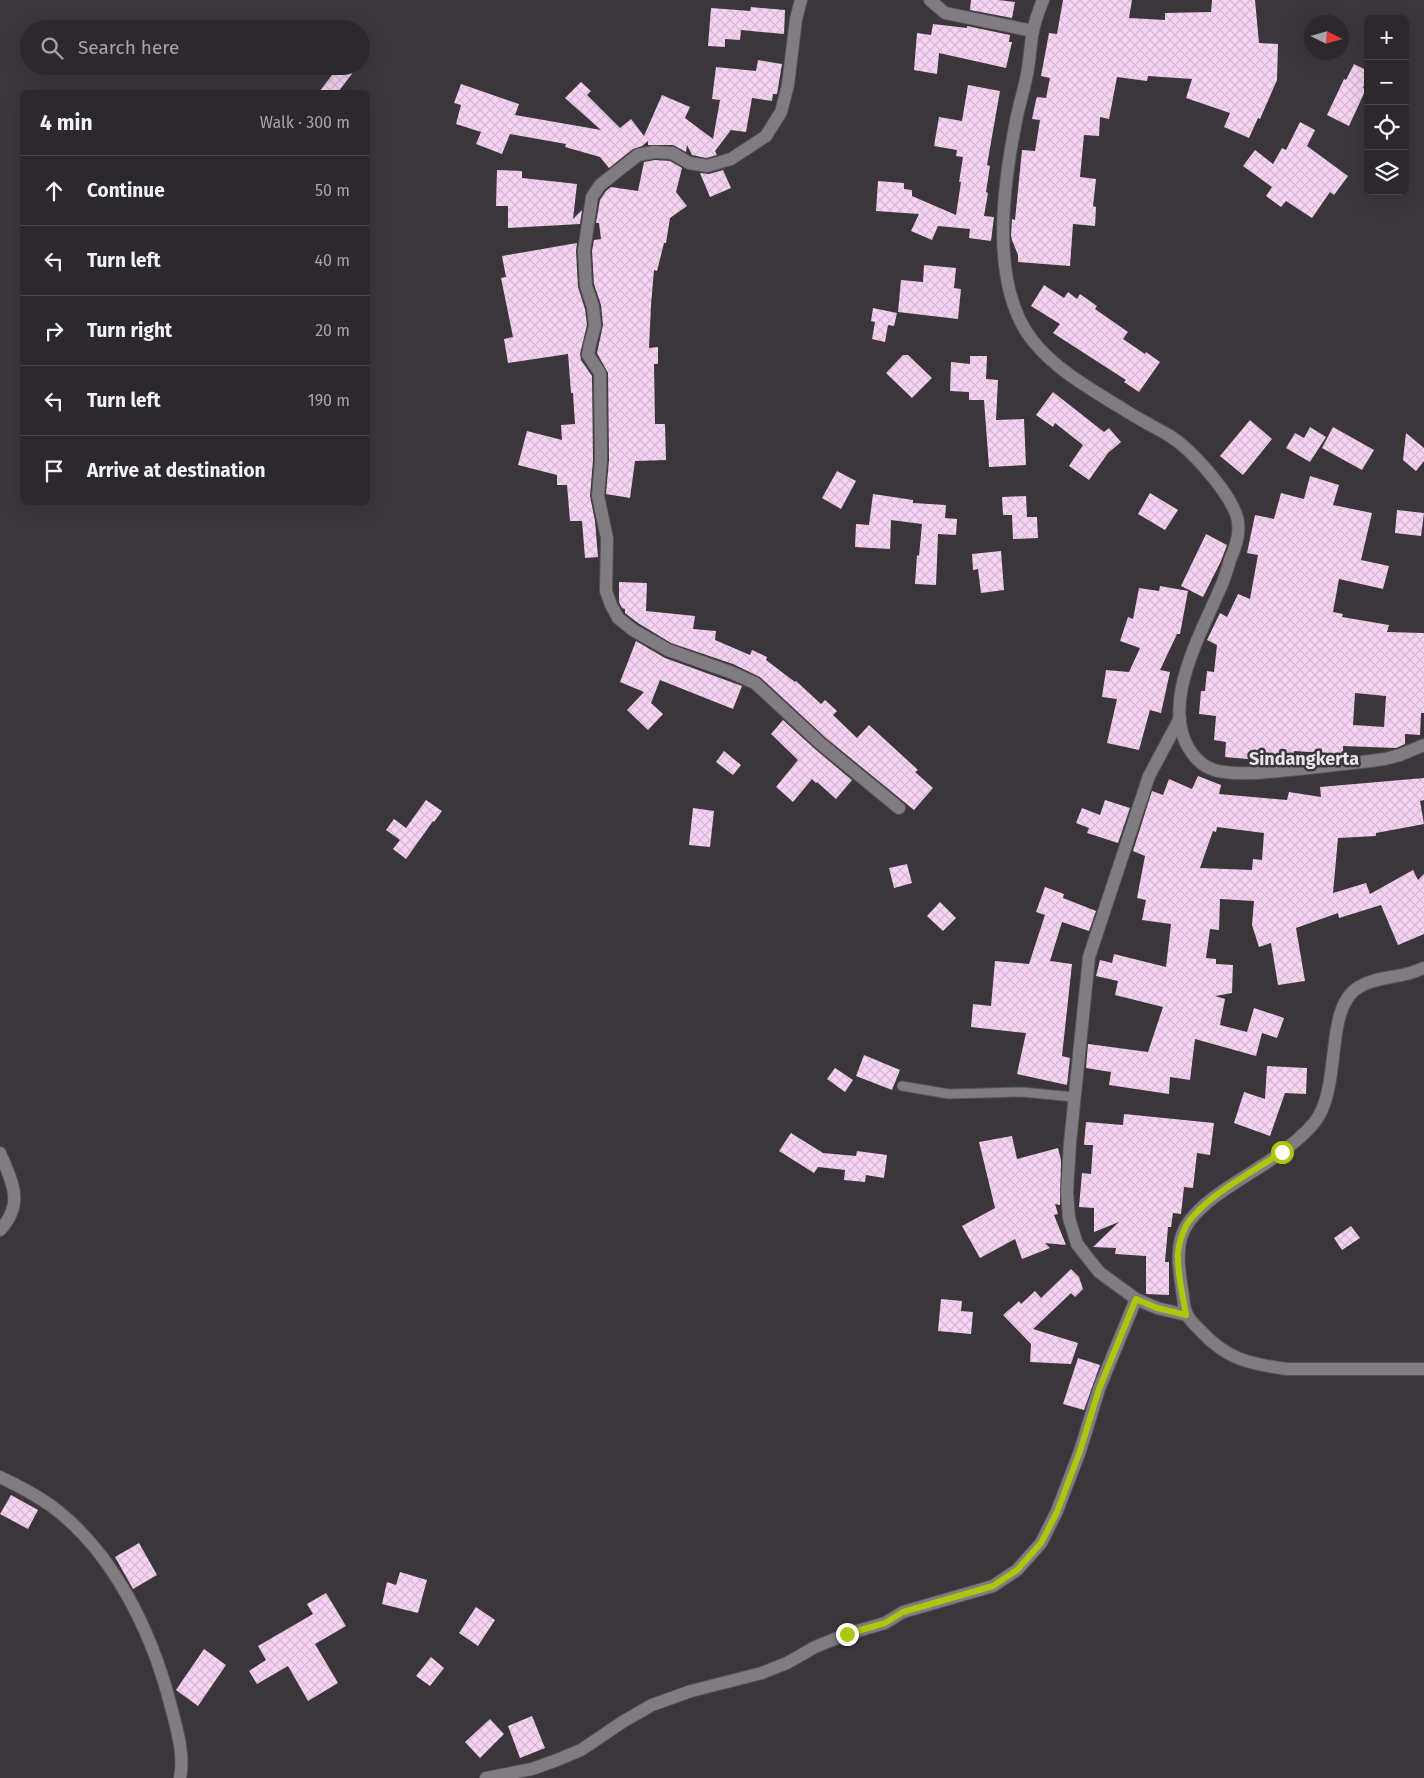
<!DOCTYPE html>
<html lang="en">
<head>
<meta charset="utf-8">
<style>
  body { margin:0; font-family:"Fira Sans",sans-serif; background:#383438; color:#f1f3f6 }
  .controls { position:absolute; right:15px; top:15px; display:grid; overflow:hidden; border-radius:8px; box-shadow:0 5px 20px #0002 }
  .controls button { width:45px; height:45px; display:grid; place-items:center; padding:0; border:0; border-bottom:1px solid #484448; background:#2c282c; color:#f1f3f6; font:25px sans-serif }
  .compass { position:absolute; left:1304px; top:15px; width:45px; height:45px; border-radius:50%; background:#2c282c; box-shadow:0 5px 20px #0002; rotate:95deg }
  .stop { position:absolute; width:15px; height:15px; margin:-11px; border:4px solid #aec60b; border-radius:50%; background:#fff }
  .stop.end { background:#aec60b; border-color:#fff; box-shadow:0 1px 5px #0008 }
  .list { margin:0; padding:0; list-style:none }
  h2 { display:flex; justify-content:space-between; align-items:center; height:65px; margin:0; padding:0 20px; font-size:21px }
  h2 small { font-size:16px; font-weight:400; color:#a6a6a9 }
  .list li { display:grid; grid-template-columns:32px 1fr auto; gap:15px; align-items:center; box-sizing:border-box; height:70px; padding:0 20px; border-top:1px solid #484448 }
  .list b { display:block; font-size:19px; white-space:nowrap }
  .list em { font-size:16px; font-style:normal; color:#a6a6a9 }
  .icon { flex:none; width:28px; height:28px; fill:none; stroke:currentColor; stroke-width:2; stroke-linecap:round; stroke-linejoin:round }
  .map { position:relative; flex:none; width:1424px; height:1778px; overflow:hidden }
  .search { position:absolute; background:#2c282c; box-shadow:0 5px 20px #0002; left:20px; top:20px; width:350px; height:55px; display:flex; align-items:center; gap:12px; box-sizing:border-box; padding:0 18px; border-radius:28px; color:#a6a6a9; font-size:19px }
  .panel { position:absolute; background:#2c282c; box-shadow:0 5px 20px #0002; left:20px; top:90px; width:350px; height:415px; border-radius:8px }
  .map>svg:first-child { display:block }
  .building { fill:url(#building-cross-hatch); fill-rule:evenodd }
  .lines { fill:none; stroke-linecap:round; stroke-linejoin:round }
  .lane-casing { stroke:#555255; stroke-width:11 }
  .street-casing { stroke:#555255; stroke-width:14 }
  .secondary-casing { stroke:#555255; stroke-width:14 }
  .lane { stroke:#807c80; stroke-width:9 }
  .street { stroke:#807c80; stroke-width:12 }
  .secondary { stroke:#807c80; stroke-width:12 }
  .route { stroke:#aec60b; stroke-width:6 }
  .labels { text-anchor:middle; stroke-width:5; stroke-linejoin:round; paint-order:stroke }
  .quarter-label { font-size:18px; font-weight:bold; fill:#e8e6e8; stroke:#3a363a }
</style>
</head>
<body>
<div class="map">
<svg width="1424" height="1778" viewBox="0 0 1424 1778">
  <defs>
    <pattern id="building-cross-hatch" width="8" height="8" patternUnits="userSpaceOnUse" patternTransform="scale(1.25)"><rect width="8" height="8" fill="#f6d3f3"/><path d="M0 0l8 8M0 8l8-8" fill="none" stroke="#d3b7d0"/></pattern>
  </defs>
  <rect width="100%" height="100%" fill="#3a363a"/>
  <g class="building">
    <path d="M 971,0 L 998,0 L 1015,2 L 1012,18 L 970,10 Z"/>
    <path d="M 1063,0 L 1132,0 L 1129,18 L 1165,20 L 1165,13 L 1211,12 L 1212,0 L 1255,0 L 1259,43 L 1278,44 L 1277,80 L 1260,119 L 1258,118 L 1249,138 L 1224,127 L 1230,113 L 1186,98 L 1192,79 L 1148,76 L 1147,81 L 1117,77 L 1109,119 L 1100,117 L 1099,136 L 1084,135 L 1080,177 L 1096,179 L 1093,206 L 1096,207 L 1095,226 L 1073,224 L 1070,266 L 1018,262 L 1018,255 L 1012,240 L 1011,235 L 1012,219 L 1015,220 L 1022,150 L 1035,151 L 1040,120 L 1032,119 L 1036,100 L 1037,97 L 1046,98 L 1050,78 L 1041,76 L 1049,33 L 1057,34 Z"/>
    <path d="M 751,7 L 785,10 L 784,34 L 741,30 L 740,40 L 725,39 L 725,47 L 708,46 L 711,8 L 750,11 Z"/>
    <path d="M 933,24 L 967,28 L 967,26 L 1010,35 L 1009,42 L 1012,42 L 1006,68 L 939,53 L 937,74 L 914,70 L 917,33 L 931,35 Z"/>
    <path d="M 758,60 L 782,64 L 777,94 L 773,94 L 772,101 L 752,98 L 746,132 L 731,130 L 715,151 L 717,155 L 706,158 L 692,155 L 687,145 L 686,152 L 673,145 L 648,145 L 648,141 L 642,146 L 633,149 L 609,168 L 600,157 L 565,147 L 566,144 L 510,134 L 502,154 L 476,144 L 481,132 L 456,124 L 461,105 L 454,103 L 461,84 L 519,104 L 515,115 L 601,130 L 565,98 L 581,82 L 591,91 L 587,95 L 620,128 L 631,119 L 644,136 L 662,95 L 690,107 L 685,118 L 713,139 L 720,100 L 712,99 L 716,67 L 756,71 Z"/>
    <path d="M 1354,64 L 1368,71 L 1368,77 L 1363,88 L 1366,89 L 1349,126 L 1327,115 L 1344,79 L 1346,80 Z"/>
    <path d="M 339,66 L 358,66 L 338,92 L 319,92 Z"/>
    <path d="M 968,85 L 1000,91 L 987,165 L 990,166 L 986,192 L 988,193 L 984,216 L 994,217 L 991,241 L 969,238 L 970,229 L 938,226 L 932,240 L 911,231 L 919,214 L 876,211 L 878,181 L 904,183 L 904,189 L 912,190 L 912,196 L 956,215 L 961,182 L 959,182 L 963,157 L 956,156 L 957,150 L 934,146 L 939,117 L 962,121 Z"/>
    <path d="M 1300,122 L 1315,130 L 1307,146 L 1348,176 L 1334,195 L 1330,192 L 1312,218 L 1286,201 L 1281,207 L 1266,196 L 1272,187 L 1243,166 L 1255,150 L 1273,164 L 1282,148 L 1286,150 Z"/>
    <path d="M 655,160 L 670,161 L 682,168 L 676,192 L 687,206 L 670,218 L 666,243 L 664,243 L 657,271 L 654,270 L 651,305 L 649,348 L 658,347 L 658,364 L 654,364 L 655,424 L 665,424 L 666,460 L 635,461 L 630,498 L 606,494 L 609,460 L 608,373 L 597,353 L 603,325 L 601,305 L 594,284 L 592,251 L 594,240 L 601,239 L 599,223 L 596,223 L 600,200 L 606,191 L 611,187 L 638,191 L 644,162 Z"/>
    <path d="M 497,170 L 522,171 L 522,178 L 577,184 L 573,219 L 582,210 L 580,224 L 508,228 L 508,206 L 496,206 Z"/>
    <path d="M 723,170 L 731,188 L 710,197 L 700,173 L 709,174 Z"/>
    <path d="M 577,243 L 576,251 L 578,287 L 585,309 L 587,325 L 580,354 L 581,360 L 592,376 L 593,460 L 590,496 L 595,521 L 598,557 L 585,558 L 582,521 L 570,521 L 567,485 L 557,485 L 557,475 L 518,465 L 527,431 L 562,440 L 561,425 L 575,424 L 573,393 L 571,393 L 568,354 L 508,363 L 504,339 L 513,337 L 501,278 L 506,277 L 502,256 Z"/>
    <path d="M 924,265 L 956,268 L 954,288 L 961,289 L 958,319 L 898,312 L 901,280 L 923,282 Z"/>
    <path d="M 1044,285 L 1064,298 L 1068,292 L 1077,299 L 1080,294 L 1097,306 L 1095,309 L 1128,332 L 1123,339 L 1145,354 L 1146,352 L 1160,362 L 1139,392 L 1124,382 L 1126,380 L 1053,333 L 1060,324 L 1031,306 Z"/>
    <path d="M 873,308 L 897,313 L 894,326 L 888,325 L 885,342 L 872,339 L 875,322 L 871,321 Z"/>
    <path d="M 903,355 L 908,355 L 932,378 L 912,398 L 886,373 Z"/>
    <path d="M 970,356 L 987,356 L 986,379 L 998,380 L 996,420 L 1024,419 L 1026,465 L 989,467 L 984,400 L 969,400 L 969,392 L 950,391 L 951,362 L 970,364 Z"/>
    <path d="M 1053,392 L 1104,432 L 1109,428 L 1121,442 L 1108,453 L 1089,480 L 1069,466 L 1083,445 L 1055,423 L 1053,427 L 1036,415 Z"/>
    <path d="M 1250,420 L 1272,439 L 1243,475 L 1220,456 Z"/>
    <path d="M 1310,427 L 1326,437 L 1310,462 L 1286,448 L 1295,433 L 1304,438 Z"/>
    <path d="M 1333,427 L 1374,450 L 1362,470 L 1322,448 Z"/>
    <path d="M 1406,433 L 1424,448 L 1424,461 L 1416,471 L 1403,460 Z"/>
    <path d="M 837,471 L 856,481 L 841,509 L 822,498 Z"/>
    <path d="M 1310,476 L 1339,485 L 1333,505 L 1372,513 L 1361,560 L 1389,566 L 1383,589 L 1339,579 L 1333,612 L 1343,614 L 1342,617 L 1389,625 L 1387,632 L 1424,633 L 1424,713 L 1421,713 L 1420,735 L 1405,734 L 1405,744 L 1396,748 L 1343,746 L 1343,756 L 1334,757 L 1324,757 L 1324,753 L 1294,751 L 1293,756 L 1276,755 L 1275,763 L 1261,764 L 1259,764 L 1259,760 L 1225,757 L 1226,742 L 1214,740 L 1216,716 L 1199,714 L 1201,691 L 1205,691 L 1207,671 L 1214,672 L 1217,645 L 1207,640 L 1220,613 L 1227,617 L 1238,594 L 1250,599 L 1258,555 L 1247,553 L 1255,515 L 1274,519 L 1281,493 L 1304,499 ZM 1355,693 L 1386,696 L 1384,727 L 1353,725 Z"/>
    <path d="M 1150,493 L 1178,510 L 1165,530 L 1138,514 Z"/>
    <path d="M 873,494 L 913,500 L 913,503 L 946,505 L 945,518 L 957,519 L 956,535 L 938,534 L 936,585 L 915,584 L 917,555 L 919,556 L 922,524 L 891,520 L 890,549 L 855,547 L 856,524 L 869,525 Z"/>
    <path d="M 1026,496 L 1027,517 L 1037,517 L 1038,538 L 1013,539 L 1012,515 L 1003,515 L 1002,497 Z"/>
    <path d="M 1397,510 L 1424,513 L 1421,536 L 1395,533 Z"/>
    <path d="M 1206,534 L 1227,545 L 1221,561 L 1203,597 L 1181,586 Z"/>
    <path d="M 1001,551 L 1004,590 L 981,593 L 978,569 L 973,570 L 972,554 Z"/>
    <path d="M 619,582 L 647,583 L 646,611 L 695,616 L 693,629 L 716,631 L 715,640 L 750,655 L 752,650 L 767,657 L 766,660 L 795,682 L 796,681 L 821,704 L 825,700 L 837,711 L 833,715 L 857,738 L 869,725 L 918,770 L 915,772 L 933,788 L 914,810 L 826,738 L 760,677 L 733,664 L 671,643 L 638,623 L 625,613 L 625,609 L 622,608 L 619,602 Z"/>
    <path d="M 1160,586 L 1188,591 L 1180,634 L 1177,634 L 1160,670 L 1170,672 L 1161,713 L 1150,710 L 1139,750 L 1107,743 L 1117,699 L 1102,697 L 1106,670 L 1129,672 L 1140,648 L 1120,641 L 1128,617 L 1133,619 L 1139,588 L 1159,591 Z"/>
    <path d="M 636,641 L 665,658 L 742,686 L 733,709 L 660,680 L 651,703 L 663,714 L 648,730 L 627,710 L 644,692 L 620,682 Z"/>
    <path d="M 783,720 L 816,750 L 852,780 L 836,799 L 817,782 L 816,783 L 812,779 L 793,802 L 776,787 L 798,760 L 771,734 Z"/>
    <path d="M 724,751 L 741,765 L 733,775 L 716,762 Z"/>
    <path d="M 1198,776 L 1221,785 L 1219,794 L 1287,800 L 1289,792 L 1321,797 L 1320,787 L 1424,778 L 1424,800 L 1420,801 L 1424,824 L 1376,833 L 1376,836 L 1338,838 L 1333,893 L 1366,883 L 1370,894 L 1413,870 L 1418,880 L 1424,874 L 1424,934 L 1398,945 L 1381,905 L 1339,918 L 1338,913 L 1296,928 L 1305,981 L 1278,985 L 1271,943 L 1259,947 L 1252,925 L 1254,901 L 1220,899 L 1219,930 L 1210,929 L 1206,958 L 1216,959 L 1216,964 L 1233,965 L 1232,993 L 1215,996 L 1225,999 L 1220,1025 L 1247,1032 L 1254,1008 L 1284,1018 L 1277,1038 L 1262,1033 L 1256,1056 L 1195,1039 L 1190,1080 L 1170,1077 L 1169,1094 L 1109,1085 L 1111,1072 L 1086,1068 L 1088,1044 L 1148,1052 L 1163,1007 L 1115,995 L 1118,981 L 1096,976 L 1100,960 L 1112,963 L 1114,954 L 1166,967 L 1171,924 L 1142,920 L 1146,900 L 1137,898 L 1145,856 L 1133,851 L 1152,791 L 1163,795 L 1169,779 L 1192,789 ZM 1217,827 L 1264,833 L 1262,860 L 1253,859 L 1252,870 L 1200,868 L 1213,831 L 1216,832 Z"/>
    <path d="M 426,800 L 442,811 L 434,822 L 433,821 L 406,859 L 393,849 L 400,840 L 386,830 L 394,819 L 406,828 Z"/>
    <path d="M 1105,800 L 1130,808 L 1118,843 L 1087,833 L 1089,828 L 1076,823 L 1082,808 L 1100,815 Z"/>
    <path d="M 693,808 L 714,811 L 710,847 L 689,845 Z"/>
    <path d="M 907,864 L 912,883 L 894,888 L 889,868 Z"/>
    <path d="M 1045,887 L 1064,894 L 1063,898 L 1096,911 L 1089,931 L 1062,922 L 1050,961 L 1072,964 L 1062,1056 L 1070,1058 L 1067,1085 L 1017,1074 L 1026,1033 L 971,1027 L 973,1004 L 991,1006 L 995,961 L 1029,964 L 1045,915 L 1036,912 Z"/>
    <path d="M 940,902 L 956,918 L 943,931 L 927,916 Z"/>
    <path d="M 864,1055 L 900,1070 L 892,1090 L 856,1076 Z"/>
    <path d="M 1267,1066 L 1307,1068 L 1306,1094 L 1285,1093 L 1270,1136 L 1234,1123 L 1244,1092 L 1265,1099 Z"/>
    <path d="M 835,1068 L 853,1080 L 845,1092 L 827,1079 Z"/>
    <path d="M 1124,1114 L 1214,1123 L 1210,1155 L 1197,1153 L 1193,1188 L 1184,1187 L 1181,1214 L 1173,1213 L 1171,1227 L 1168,1227 L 1165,1262 L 1169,1262 L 1169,1295 L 1146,1294 L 1146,1256 L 1115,1254 L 1116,1248 L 1093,1247 L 1119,1222 L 1094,1232 L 1094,1208 L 1079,1207 L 1082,1173 L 1091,1174 L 1093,1145 L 1084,1145 L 1086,1122 L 1123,1125 Z"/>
    <path d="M 791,1133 L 823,1153 L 856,1156 L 857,1151 L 887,1155 L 884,1178 L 866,1175 L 865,1182 L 844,1180 L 845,1170 L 818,1167 L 814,1173 L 779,1151 Z"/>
    <path d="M 1012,1136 L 1017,1159 L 1058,1148 L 1061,1160 L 1060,1205 L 1055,1204 L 1058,1214 L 1054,1215 L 1066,1245 L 1045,1243 L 1050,1248 L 1022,1259 L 1015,1239 L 980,1258 L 962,1226 L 995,1208 L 979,1142 Z"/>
    <path d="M 1351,1226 L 1360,1238 L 1342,1250 L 1334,1238 Z"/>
    <path d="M 1071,1269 L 1079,1277 L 1083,1289 L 1075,1297 L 1071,1293 L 1033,1329 L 1078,1343 L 1071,1364 L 1030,1362 L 1031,1344 L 1003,1315 L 1019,1301 L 1021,1304 L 1035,1291 L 1041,1298 Z"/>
    <path d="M 941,1299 L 962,1301 L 961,1311 L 973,1312 L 971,1334 L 938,1331 Z"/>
    <path d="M 1078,1358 L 1100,1365 L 1084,1410 L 1063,1404 Z"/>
    <path d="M 11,1495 L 38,1510 L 28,1529 L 0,1514 Z"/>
    <path d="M 139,1543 L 157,1575 L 133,1589 L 115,1557 Z"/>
    <path d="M 400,1572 L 427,1580 L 418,1613 L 382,1604 L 387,1582 L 396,1585 Z"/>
    <path d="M 326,1593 L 346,1626 L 315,1644 L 338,1683 L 308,1701 L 288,1666 L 257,1684 L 249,1671 L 266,1660 L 258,1646 L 313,1614 L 307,1604 Z"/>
    <path d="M 476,1607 L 495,1620 L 478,1646 L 459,1633 Z"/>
    <path d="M 204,1649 L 226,1665 L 198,1706 L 176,1690 Z"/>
    <path d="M 431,1657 L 444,1668 L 430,1686 L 416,1676 Z"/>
    <path d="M 532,1716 L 545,1748 L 520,1758 L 508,1726 Z"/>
    <path d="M 490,1719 L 504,1734 L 480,1758 L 465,1742 Z"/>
  </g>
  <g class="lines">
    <g class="lane-casing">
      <path id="lane" d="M 902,1086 L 949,1094 L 1022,1092 L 1074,1097"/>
    </g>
    <g class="street-casing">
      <g id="street">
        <path d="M 801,0 L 796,19 L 788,85 L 781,112 L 766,136 L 731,159 L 707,166 L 689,163 L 672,153 L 654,152 L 638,155 L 600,185 L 592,197 L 584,251 L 586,286 L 593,307 L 595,326 L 590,344 L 588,355 L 600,373 L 601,460 L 598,496 L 607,538 L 606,591 L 611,605 L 618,618 L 633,630 L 668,650 L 730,672 L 755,683 L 821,744 L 899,808"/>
        <path d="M 930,0 L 945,13 L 1033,31"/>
        <path d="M 0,1153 C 12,1182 25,1203 0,1230"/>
        <path d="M 1136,1299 L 1099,1272 L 1077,1244 L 1069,1218 L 1067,1192 L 1070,1143 L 1089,957 L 1149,776 L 1180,718"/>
        <path d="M 0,1477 C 17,1485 34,1494 50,1505 C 112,1550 151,1630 170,1703 C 176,1726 185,1754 180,1778"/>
        <path d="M 486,1778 L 532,1769 L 557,1760 L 581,1750 L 624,1721 L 652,1705 L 691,1691 L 762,1673 L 787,1663 L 815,1647 L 847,1634 L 885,1623 L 903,1612 L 993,1586 L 1017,1570 L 1041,1543 L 1057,1511 L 1080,1451 L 1099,1389 L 1136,1299 L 1157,1308 L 1186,1315"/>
      </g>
    </g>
    <g class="secondary-casing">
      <g id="secondary">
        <path d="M 1043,0 C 1039,10 1035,21 1033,31 C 1030,45 1030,60 1027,74 C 1024,90 1019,105 1016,121 C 1003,186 989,286 1033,341 C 1056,370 1092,390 1123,409 C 1138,419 1155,427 1170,436 C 1192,450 1227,490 1236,514 C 1242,529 1236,546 1230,560 C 1227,571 1224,581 1219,591 C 1200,636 1155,713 1196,758 C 1203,766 1213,771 1224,772 C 1246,775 1267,772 1289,770 C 1321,767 1353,763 1385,759 L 1400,755 L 1424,745"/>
        <path d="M 1424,968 C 1418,970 1412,973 1406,974 C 1391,978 1373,978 1359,987 C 1323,1008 1343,1088 1314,1123 C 1298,1142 1276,1157 1255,1170 C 1231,1186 1189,1208 1181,1238 C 1175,1260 1182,1283 1184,1305 C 1186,1317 1192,1322 1200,1330 C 1226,1359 1249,1364 1287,1369 L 1424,1369"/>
      </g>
    </g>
    <use href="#lane" class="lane"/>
    <use href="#street" class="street"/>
    <use href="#secondary" class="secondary"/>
  </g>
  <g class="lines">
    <path class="route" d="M 847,1634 L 885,1623 L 903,1612 L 993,1586 L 1017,1570 L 1041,1543 L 1057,1512 L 1080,1451 L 1099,1389 L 1136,1299 L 1157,1308 L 1186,1315 C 1183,1295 1177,1274 1178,1253 C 1179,1243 1182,1233 1187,1224 C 1207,1195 1253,1172 1282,1152"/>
  </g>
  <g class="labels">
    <g class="quarter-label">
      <text x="1304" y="765">Sindangkerta</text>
    </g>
  </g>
</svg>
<div class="controls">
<button>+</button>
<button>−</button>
<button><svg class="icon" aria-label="locate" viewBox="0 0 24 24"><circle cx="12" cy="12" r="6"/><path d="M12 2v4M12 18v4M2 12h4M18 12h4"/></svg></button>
<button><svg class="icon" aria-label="layers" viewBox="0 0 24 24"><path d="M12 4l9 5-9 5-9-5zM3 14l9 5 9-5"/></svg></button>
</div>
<svg class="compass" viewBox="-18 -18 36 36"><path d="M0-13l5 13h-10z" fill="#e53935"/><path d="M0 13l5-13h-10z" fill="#a6a6a9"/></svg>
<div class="stop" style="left:1282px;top:1152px"></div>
<div class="stop end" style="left:847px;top:1634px"></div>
<div class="search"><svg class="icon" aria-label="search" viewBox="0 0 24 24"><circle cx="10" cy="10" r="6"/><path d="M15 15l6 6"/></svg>Search here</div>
<section class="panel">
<h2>4 min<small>Walk · 300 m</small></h2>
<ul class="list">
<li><svg class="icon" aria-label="ahead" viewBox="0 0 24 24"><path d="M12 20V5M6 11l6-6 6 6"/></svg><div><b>Continue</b></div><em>50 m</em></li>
<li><svg class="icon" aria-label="left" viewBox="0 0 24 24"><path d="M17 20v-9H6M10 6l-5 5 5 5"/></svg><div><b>Turn left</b></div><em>40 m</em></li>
<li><svg class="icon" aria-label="right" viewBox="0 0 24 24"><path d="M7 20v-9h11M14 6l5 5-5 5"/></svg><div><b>Turn right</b></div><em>20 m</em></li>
<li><svg class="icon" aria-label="left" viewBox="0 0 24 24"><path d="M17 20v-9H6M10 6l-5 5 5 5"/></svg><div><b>Turn left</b></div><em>190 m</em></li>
<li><svg class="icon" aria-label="arrive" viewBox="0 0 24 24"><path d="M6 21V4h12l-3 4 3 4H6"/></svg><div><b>Arrive at destination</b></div></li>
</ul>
</section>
</div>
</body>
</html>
